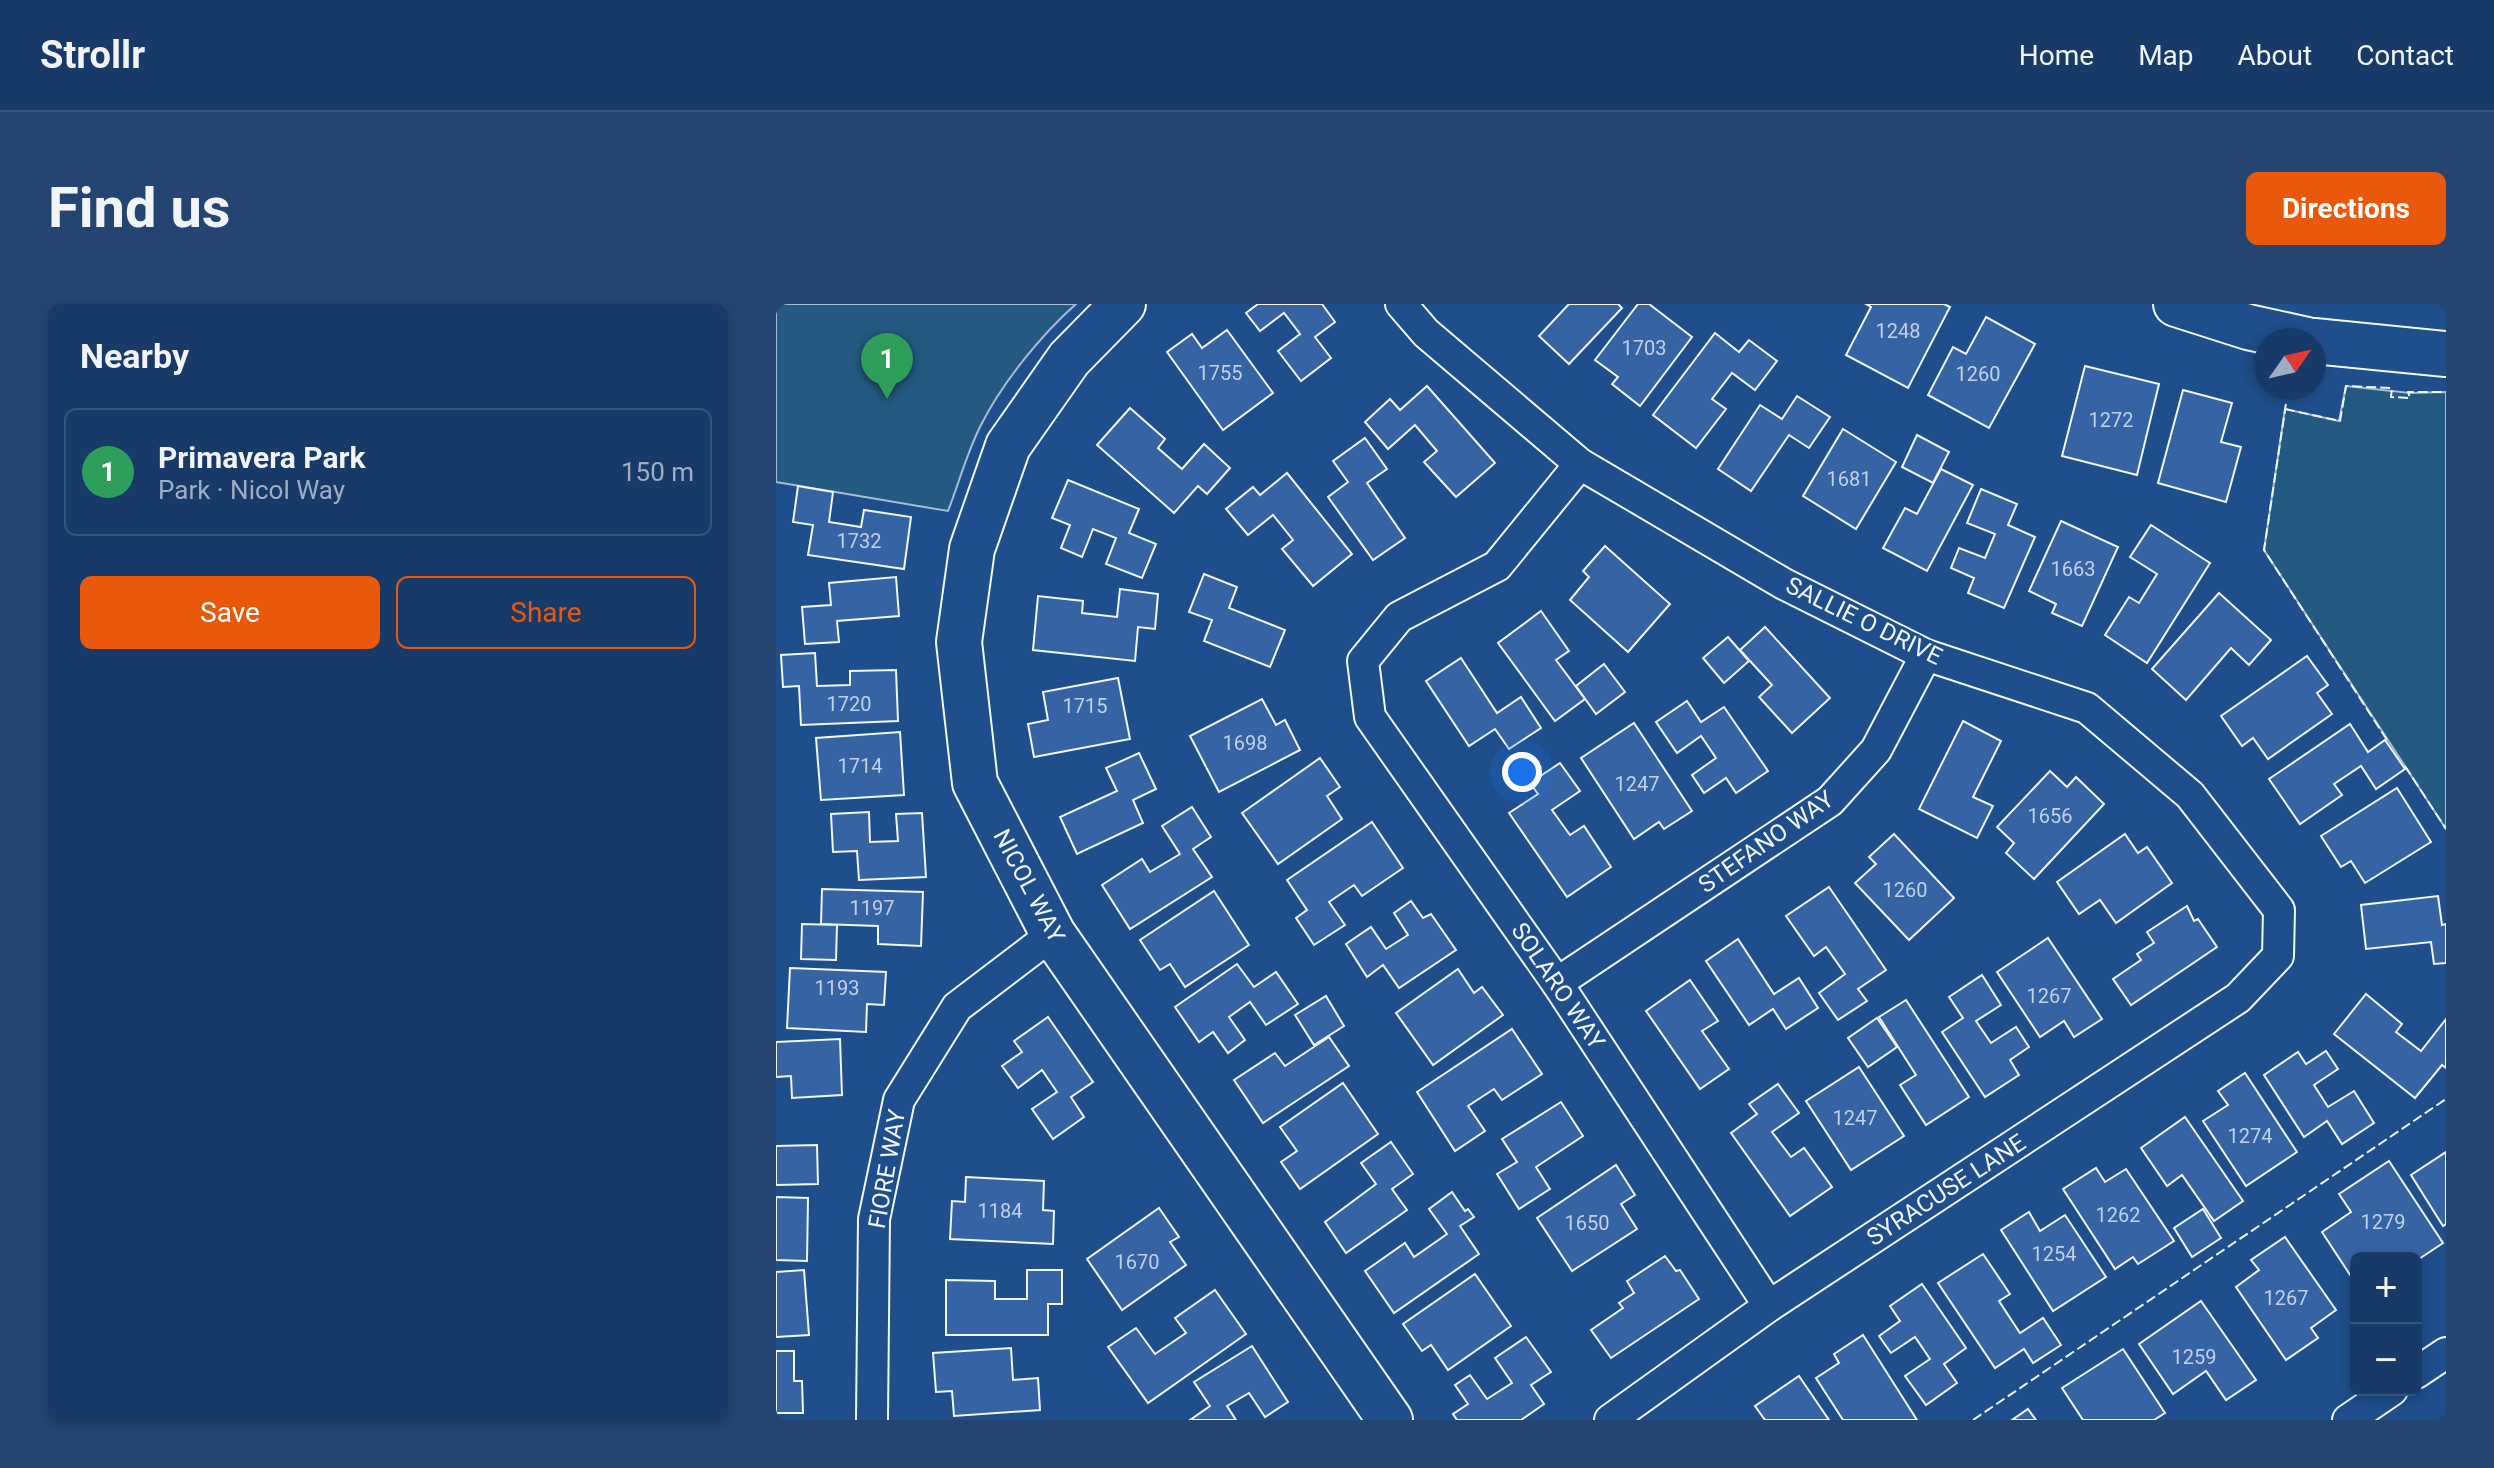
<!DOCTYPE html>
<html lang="en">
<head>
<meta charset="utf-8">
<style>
  body { margin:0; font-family:Roboto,sans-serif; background:#244571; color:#f1f3f6 }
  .controls { position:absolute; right:24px; bottom:24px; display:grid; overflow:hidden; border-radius:12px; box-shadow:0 4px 12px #0003 }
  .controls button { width:72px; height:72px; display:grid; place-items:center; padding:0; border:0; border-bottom:2px solid #36547d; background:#173a69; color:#f1f3f6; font:40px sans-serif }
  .compass { position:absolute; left:1478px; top:24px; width:72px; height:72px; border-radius:50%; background:#173a69; box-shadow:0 4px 12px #0003; rotate:56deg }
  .you { position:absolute; left:746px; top:468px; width:28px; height:28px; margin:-20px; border:6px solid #fff; border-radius:50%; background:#1a73e8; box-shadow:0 0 0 12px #1a73e833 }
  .badge { display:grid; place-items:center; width:52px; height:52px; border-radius:50%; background:#ea580c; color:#fff; font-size:26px; font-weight:700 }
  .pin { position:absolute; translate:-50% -66px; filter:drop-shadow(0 2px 4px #0008) }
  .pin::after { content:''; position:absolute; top:42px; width:28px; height:24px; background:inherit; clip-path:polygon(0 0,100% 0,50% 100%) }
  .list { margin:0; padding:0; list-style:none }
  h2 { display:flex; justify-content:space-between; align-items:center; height:104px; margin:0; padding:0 32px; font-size:34px }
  h2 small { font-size:26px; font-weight:400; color:#9eadc0 }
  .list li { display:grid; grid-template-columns:52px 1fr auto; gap:24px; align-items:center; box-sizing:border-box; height:128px; margin:0 16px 16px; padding:0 16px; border:2px solid #36547d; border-radius:12px }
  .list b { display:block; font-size:30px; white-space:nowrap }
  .list p { margin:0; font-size:26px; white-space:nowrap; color:#9eadc0 }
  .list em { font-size:26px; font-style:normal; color:#9eadc0 }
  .actions { display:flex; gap:16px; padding:24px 32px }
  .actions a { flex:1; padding:18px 0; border:2px solid #ea580c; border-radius:12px; text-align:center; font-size:28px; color:#ea580c }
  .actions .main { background:#ea580c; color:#fff }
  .map { position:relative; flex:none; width:1670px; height:1116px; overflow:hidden; border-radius:12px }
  header { display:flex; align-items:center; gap:48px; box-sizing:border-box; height:112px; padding:0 40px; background:#173a69; border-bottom:2px solid #36547d }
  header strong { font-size:38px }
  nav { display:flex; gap:44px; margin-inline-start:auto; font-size:28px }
  .intro { display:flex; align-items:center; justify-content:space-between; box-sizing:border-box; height:192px; padding:0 48px }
  h1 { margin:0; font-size:56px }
  .button { padding:20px 36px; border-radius:12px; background:#ea580c; color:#fff; font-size:28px; font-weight:700 }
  main { display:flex; gap:48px; padding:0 48px }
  aside { flex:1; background:#173a69; border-radius:12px; box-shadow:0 4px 12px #0003 }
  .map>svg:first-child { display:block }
  .green { fill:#245a82; stroke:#a8bbd7; stroke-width:2 }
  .building { fill:#3563a3; stroke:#f2f6ff; stroke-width:2 }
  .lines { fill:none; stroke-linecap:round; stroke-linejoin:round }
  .street-casing { stroke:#f2f6ff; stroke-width:34 }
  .secondary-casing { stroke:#f2f6ff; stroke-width:48 }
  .street { stroke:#1f4e8c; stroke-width:30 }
  .secondary { stroke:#1f4e8c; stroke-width:44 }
  .fence { stroke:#f2f6ff; stroke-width:2; stroke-dasharray:10 4; stroke-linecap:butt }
  .labels { text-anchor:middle; stroke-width:6; stroke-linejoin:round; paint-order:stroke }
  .number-label { font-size:20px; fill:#c3d1e8 }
  .street-label { font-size:24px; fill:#f2f6ff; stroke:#1f4e8c }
</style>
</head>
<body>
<header>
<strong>Strollr</strong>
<nav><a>Home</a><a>Map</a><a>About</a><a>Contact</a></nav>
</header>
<div class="intro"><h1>Find us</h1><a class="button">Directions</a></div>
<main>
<aside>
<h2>Nearby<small></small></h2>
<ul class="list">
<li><span class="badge" style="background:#2e9e5b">1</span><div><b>Primavera Park</b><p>Park · Nicol Way</p></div><em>150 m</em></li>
</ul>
<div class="actions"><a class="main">Save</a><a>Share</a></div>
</aside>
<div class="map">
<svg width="1670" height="1116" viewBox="0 0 1670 1116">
  <rect width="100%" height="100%" fill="#1f4e8c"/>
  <g class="green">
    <path d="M 0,0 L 300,0 C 265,31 226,79 205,121 C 191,148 183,179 172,207 L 0,178 Z"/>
    <path d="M 1570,82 L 1634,89 L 1670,88 L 1670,525 L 1488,246 L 1509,105 L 1563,117 Z"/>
  </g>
  <g class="building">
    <path d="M 482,0 L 546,0 L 559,18 L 539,33 L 555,54 L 525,77 L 502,47 L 524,30 L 508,9 L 484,27 L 470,9 Z"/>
    <path d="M 793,0 L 842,0 L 846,4 L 793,60 L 763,32 Z"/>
    <path d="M 862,0 L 873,0 L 916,33 L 864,102 L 836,80 L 842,73 L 819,56 Z"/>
    <path d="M 1090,0 L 1168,0 L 1174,3 L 1132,84 L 1070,51 L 1095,3 Z"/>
    <path d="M 1210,13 L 1259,40 L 1213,124 L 1152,91 L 1177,43 L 1190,50 Z"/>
    <path d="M 451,26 L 497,89 L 447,126 L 391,48 L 416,30 L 426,44 Z"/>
    <path d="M 939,29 L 963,48 L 973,36 L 1001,57 L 979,86 L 956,69 L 936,95 L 950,105 L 920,144 L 877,111 Z"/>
    <path d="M 1309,62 L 1383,80 L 1361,171 L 1286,152 Z"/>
    <path d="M 651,82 L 719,159 L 680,193 L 648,158 L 661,147 L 639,121 L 612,145 L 589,118 L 614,95 L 624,106 Z"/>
    <path d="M 1407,86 L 1456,99 L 1445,138 L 1465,143 L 1450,198 L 1382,179 Z"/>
    <path d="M 1021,92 L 1054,113 L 1033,144 L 1013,131 L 975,187 L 942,165 L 984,101 L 1006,115 Z"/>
    <path d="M 354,104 L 389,135 L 382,144 L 406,165 L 428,140 L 454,164 L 431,190 L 422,182 L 398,209 L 321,141 Z"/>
    <path d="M 1067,125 L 1120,158 L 1080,225 L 1027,192 Z"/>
    <path d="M 1141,131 L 1173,148 L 1157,179 L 1126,163 Z"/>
    <path d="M 589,134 L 611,165 L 591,179 L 629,234 L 597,256 L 552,193 L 572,178 L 557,157 Z"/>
    <path d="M 1165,165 L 1197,181 L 1151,267 L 1107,244 L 1129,204 L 1141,210 Z"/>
    <path d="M 511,169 L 576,250 L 537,282 L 506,245 L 517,236 L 497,211 L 472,231 L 450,205 L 477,183 L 484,191 Z"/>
    <path d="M 292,176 L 363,205 L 353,229 L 380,240 L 366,274 L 330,260 L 340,234 L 317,225 L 306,253 L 285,244 L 294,221 L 276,214 Z"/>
    <path d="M 22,182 L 57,188 L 53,218 L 85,223 L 88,206 L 135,213 L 128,265 L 32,251 L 37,221 L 17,218 Z"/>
    <path d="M 1205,185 L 1241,200 L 1232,221 L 1259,233 L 1228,304 L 1192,289 L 1198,274 L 1175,264 L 1183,244 L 1209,254 L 1219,230 L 1191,219 Z"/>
    <path d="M 1285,217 L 1342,243 L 1306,322 L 1276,309 L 1280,300 L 1253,287 Z"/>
    <path d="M 1375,221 L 1434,259 L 1371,359 L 1329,331 L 1353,293 L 1363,299 L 1381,270 L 1354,253 Z"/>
    <path d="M 829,242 L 894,300 L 852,348 L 794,296 L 813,273 L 807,267 Z"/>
    <path d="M 428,270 L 461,283 L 453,304 L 509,326 L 494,363 L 428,337 L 436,316 L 413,308 Z"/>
    <path d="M 120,273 L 123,312 L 61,317 L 63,338 L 29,340 L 26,303 L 55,301 L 53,279 Z"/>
    <path d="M 344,285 L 382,290 L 379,325 L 362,323 L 359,357 L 257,346 L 262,292 L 307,297 L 306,309 L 341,313 Z"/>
    <path d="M 1443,289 L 1495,336 L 1473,361 L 1455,344 L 1410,396 L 1376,365 Z"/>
    <path d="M 765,307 L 793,347 L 780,356 L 809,395 L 779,417 L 722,339 Z"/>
    <path d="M 989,323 L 1054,394 L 1016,429 L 983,393 L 996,381 L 964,346 Z"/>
    <path d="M 952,333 L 973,357 L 948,379 L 927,354 Z"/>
    <path d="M 39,349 L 41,382 L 74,381 L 74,367 L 120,366 L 122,417 L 25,421 L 23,382 L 7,383 L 5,351 Z"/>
    <path d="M 1531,352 L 1552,381 L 1541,389 L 1556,410 L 1492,455 L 1477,434 L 1466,442 L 1445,412 Z"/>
    <path d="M 685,354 L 721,409 L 745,393 L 765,424 L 733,445 L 719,425 L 693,442 L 650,377 Z"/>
    <path d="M 828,360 L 849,388 L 820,410 L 800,382 Z"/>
    <path d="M 342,374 L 354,435 L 258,453 L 252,420 L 272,416 L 267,388 Z"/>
    <path d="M 486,395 L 500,421 L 509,416 L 524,446 L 443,488 L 414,432 Z"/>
    <path d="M 911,397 L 925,418 L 948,403 L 992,467 L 960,489 L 950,474 L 928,489 L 916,471 L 940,454 L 925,432 L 901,449 L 880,418 Z"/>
    <path d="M 1187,417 L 1225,437 L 1197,493 L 1217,502 L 1201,534 L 1143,505 Z"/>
    <path d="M 858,419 L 916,507 L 888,525 L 883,518 L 858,535 L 805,454 Z"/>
    <path d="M 1574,420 L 1592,448 L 1609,436 L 1629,465 L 1600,485 L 1585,462 L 1558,480 L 1566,491 L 1524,520 L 1493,475 Z"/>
    <path d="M 124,428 L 128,491 L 45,496 L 40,434 Z"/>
    <path d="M 363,449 L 380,485 L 357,496 L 367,519 L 301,550 L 284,513 L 341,487 L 330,464 Z"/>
    <path d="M 544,454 L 564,483 L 551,492 L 566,515 L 502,560 L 466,509 Z"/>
    <path d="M 784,459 L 804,487 L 776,506 L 794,531 L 808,522 L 835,563 L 791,593 L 733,509 L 762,490 L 754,479 Z"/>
    <path d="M 1274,467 L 1291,483 L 1300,473 L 1328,500 L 1258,575 L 1230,549 L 1238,539 L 1221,523 Z"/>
    <path d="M 1621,484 L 1655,538 L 1589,579 L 1575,557 L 1565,563 L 1545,532 Z"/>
    <path d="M 416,503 L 435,533 L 417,545 L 436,573 L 354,625 L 326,581 L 366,555 L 374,568 L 404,550 L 386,522 Z"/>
    <path d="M 93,508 L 94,538 L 122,537 L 120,510 L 146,509 L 150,573 L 83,576 L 81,547 L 57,548 L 55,510 Z"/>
    <path d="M 596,518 L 627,564 L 586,592 L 578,581 L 553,598 L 569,621 L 538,641 L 520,614 L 531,606 L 511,576 Z"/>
    <path d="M 1118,530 L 1178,594 L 1133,636 L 1079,579 L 1100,560 L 1093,553 Z"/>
    <path d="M 1349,530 L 1362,549 L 1371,543 L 1396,579 L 1340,619 L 1324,596 L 1303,610 L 1281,578 Z"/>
    <path d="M 1053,583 L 1110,666 L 1082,685 L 1091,697 L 1062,716 L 1043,689 L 1069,670 L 1050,643 L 1038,652 L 1010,612 Z"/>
    <path d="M 46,585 L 147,588 L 145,642 L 102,640 L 102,622 L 45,620 Z"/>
    <path d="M 438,587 L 473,641 L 409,683 L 394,660 L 384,666 L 364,636 Z"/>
    <path d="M 1662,592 L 1666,621 L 1670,620 L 1670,659 L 1658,660 L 1655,638 L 1590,645 L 1585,601 Z"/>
    <path d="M 635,597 L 647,614 L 655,610 L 680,646 L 623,684 L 607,661 L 591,673 L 570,640 L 595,623 L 610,645 L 632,631 L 618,609 Z"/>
    <path d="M 1411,602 L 1418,617 L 1422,615 L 1441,643 L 1355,701 L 1337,675 L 1365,656 L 1361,650 L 1378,639 L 1371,628 Z"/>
    <path d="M 26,620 L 61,621 L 60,656 L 25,655 Z"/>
    <path d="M 1272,634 L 1326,715 L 1298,733 L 1288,717 L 1264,733 L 1221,668 Z"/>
    <path d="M 962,635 L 998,690 L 1023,674 L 1042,704 L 1010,725 L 997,705 L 973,721 L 930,657 Z"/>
    <path d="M 461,660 L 478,683 L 500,668 L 522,700 L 490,721 L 474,698 L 453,713 L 469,736 L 452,749 L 437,728 L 423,738 L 399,703 Z"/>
    <path d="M 14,664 L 110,668 L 108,701 L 91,700 L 90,728 L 11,724 Z"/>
    <path d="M 682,665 L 698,689 L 706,683 L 727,711 L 657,761 L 620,709 Z"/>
    <path d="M 1206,671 L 1225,701 L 1200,717 L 1215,739 L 1240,723 L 1253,743 L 1234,756 L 1243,771 L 1209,793 L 1166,728 L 1187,714 L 1173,693 Z"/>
    <path d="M 914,676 L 942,717 L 926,727 L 953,765 L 924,785 L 870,707 Z"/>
    <path d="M 1590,690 L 1626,720 L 1620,728 L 1645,747 L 1670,715 L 1670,764 L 1666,761 L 1639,794 L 1558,730 Z"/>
    <path d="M 550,692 L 568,722 L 538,741 L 519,711 Z"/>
    <path d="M 1130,696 L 1193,793 L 1150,821 L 1124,781 L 1140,771 L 1103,713 Z"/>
    <path d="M 272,713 L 317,778 L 295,793 L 308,813 L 277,835 L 256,805 L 281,788 L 266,766 L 242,784 L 226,762 L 246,748 L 238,737 Z"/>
    <path d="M 1101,714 L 1121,743 L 1092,763 L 1072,734 Z"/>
    <path d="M 736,725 L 766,770 L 726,796 L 718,785 L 692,802 L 709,827 L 679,847 L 641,788 Z"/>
    <path d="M 553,733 L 573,762 L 487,819 L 458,776 L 499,749 L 509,762 Z"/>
    <path d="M 64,735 L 66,791 L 16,794 L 15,772 L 0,773 L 0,738 Z"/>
    <path d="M 1550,747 L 1562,765 L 1538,781 L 1552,803 L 1578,787 L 1598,819 L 1566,840 L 1551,817 L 1528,833 L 1488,771 L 1522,748 L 1530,760 Z"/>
    <path d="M 1083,763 L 1128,832 L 1075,866 L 1030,797 Z"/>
    <path d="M 1469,769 L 1521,848 L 1470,882 L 1427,817 L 1452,801 L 1442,787 Z"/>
    <path d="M 567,779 L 602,830 L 524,885 L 505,858 L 521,847 L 504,823 Z"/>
    <path d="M 1002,780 L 1023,809 L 996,828 L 1015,853 L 1028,844 L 1056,883 L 1014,912 L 955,829 L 981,810 L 973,800 Z"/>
    <path d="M 785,798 L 807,832 L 760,863 L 774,885 L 743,905 L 721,870 L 741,858 L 726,835 Z"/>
    <path d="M 1409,813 L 1467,897 L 1438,917 L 1406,871 L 1391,882 L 1365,844 Z"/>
    <path d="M 615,838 L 637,870 L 616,885 L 631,906 L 570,949 L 549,918 L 600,880 L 585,859 Z"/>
    <path d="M 41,841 L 42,880 L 0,881 L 0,842 Z"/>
    <path d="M 1670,848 L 1670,920 L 1667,922 L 1635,871 Z"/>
    <path d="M 1613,857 L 1667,939 L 1640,957 L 1640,954 L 1580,954 L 1580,980 L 1546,928 L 1575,908 L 1563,890 Z"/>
    <path d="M 840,861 L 859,891 L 845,900 L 861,925 L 796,967 L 761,914 Z"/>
    <path d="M 1320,864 L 1329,878 L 1350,865 L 1398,937 L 1362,960 L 1357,953 L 1339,965 L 1287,885 Z"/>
    <path d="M 190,873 L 268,877 L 267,906 L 278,907 L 277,940 L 174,935 L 176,897 L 189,898 Z"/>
    <path d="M 676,888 L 689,907 L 692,905 L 698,913 L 684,922 L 703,950 L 618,1009 L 589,967 L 629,939 L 638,953 L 671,930 L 653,905 Z"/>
    <path d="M 0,893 L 32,894 L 31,957 L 0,956 Z"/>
    <path d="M 383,904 L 403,933 L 394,938 L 410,961 L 346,1006 L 311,955 Z"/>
    <path d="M 1427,905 L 1445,934 L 1416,953 L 1398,924 Z"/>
    <path d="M 1253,908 L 1264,927 L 1289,911 L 1330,973 L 1277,1007 L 1225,926 Z"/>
    <path d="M 1509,933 L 1560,1006 L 1535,1024 L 1542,1034 L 1510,1056 L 1460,983 L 1483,966 L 1475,956 Z"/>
    <path d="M 1207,950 L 1234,990 L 1223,997 L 1244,1029 L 1267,1014 L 1285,1041 L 1257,1059 L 1248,1045 L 1219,1064 L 1162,979 Z"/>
    <path d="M 889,952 L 900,967 L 904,966 L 923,995 L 835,1054 L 815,1026 L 847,1004 L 843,999 L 858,989 L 851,977 Z"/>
    <path d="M 28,966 L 33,1031 L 0,1033 L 0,968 Z"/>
    <path d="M 251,966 L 286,966 L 286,1000 L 272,1000 L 272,1031 L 170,1031 L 170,976 L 219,977 L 219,995 L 251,995 Z"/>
    <path d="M 699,970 L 735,1022 L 672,1066 L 655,1041 L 646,1047 L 627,1020 Z"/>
    <path d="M 1146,980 L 1190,1044 L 1168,1060 L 1181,1079 L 1150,1101 L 1129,1072 L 1154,1055 L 1139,1033 L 1115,1049 L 1103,1032 L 1124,1017 L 1114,1002 Z"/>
    <path d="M 439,986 L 470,1030 L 372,1099 L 332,1043 L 360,1024 L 379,1050 L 410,1029 L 399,1014 Z"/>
    <path d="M 1425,997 L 1480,1076 L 1450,1096 L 1430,1067 L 1397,1090 L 1363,1040 Z"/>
    <path d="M 1087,1031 L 1141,1116 L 1067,1116 L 1040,1074 L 1063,1059 L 1058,1050 Z"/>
    <path d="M 750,1033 L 775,1068 L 755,1081 L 768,1100 L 745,1116 L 681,1116 L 677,1110 L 692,1100 L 679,1081 L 694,1071 L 711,1095 L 736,1079 L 719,1054 Z"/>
    <path d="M 476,1042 L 512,1098 L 489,1113 L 473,1089 L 451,1102 L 460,1116 L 414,1116 L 434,1102 L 418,1078 Z"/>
    <path d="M 235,1044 L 237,1076 L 262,1074 L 264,1106 L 178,1112 L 176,1087 L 160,1088 L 157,1049 Z"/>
    <path d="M 1347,1045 L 1389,1109 L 1378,1116 L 1307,1116 L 1286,1084 Z"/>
    <path d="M 0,1047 L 18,1047 L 18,1077 L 26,1077 L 27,1109 L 0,1109 Z"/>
    <path d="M 1023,1072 L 1053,1116 L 989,1116 L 979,1102 Z"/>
    <path d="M 1252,1105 L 1260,1116 L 1236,1116 Z"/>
  </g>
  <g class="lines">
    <g class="street-casing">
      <g id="street">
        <path d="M 625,0 L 650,29 L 804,160 L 1008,280 L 1150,351 L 1311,404 L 1414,491 L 1503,606 L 1502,652 L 1462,694 L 993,1002 L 834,1116"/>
        <path d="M 804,160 L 721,262 L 623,313 L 587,357 L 594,413 L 781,679 L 993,1002"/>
        <path d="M 781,679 L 1054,497 L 1100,446 L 1150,351"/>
        <path d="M 1640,1069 L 1670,1049"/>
        <path d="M 96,1116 L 98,915 L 123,796 L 181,703 L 277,630"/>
        <path d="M 1572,1116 L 1616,1086"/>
      </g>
    </g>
    <g class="secondary-casing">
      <g id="secondary">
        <path d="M 347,0 L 293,55 L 232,142 L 196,245 L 183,338 L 199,479 L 277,630 L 614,1116"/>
        <path d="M 1400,0 L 1472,23 L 1531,36"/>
        <path d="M 1538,37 L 1670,50"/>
      </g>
    </g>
    <use href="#street" class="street"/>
    <use href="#secondary" class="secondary"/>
    <g class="fence">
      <path d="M 1512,86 L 1488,246 L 1613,439"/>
      <path d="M 1509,105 L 1564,117 L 1570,82 L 1616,84 L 1615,93 L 1634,94 L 1632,88 L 1670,88"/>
      <path d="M 1629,462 L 1670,525"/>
      <path d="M 1197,1116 L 1670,795"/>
    </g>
  </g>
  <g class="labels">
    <g class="number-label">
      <text x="1122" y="34">1248</text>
      <text x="868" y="51">1703</text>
      <text x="444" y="76">1755</text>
      <text x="1202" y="77">1260</text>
      <text x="1335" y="123">1272</text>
      <text x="1073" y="182">1681</text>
      <text x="83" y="244">1732</text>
      <text x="1297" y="272">1663</text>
      <text x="73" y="407">1720</text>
      <text x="309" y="409">1715</text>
      <text x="469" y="446">1698</text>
      <text x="84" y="469">1714</text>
      <text x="861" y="487">1247</text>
      <text x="1274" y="519">1656</text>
      <text x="1129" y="593">1260</text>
      <text x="96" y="611">1197</text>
      <text x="61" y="691">1193</text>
      <text x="1273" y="699">1267</text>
      <text x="1079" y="821">1247</text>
      <text x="1474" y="839">1274</text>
      <text x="224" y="914">1184</text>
      <text x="1342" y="918">1262</text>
      <text x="1607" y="925">1279</text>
      <text x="811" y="926">1650</text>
      <text x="1278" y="957">1254</text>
      <text x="361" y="965">1670</text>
      <text x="1510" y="1001">1267</text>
      <text x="1418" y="1060">1259</text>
    </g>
    <g class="street-label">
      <text transform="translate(1088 317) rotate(26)" y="8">SALLIE O DRIVE</text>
      <text transform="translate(990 538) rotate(-35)" y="8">STEFANO WAY</text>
      <text transform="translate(253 582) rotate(62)" y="8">NICOL WAY</text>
      <text transform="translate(782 682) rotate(56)" y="8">SOLARO WAY</text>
      <text transform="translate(111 865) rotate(-80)" y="8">FIORE WAY</text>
      <text transform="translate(1170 886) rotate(-33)" y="8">SYRACUSE LANE</text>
    </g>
  </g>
</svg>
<div class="controls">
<button>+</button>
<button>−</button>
</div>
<svg class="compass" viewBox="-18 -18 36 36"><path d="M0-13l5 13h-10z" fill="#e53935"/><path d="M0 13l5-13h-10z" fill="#9eadc0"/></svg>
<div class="you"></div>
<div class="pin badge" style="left:111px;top:95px;background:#2e9e5b">1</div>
</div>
</main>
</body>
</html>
